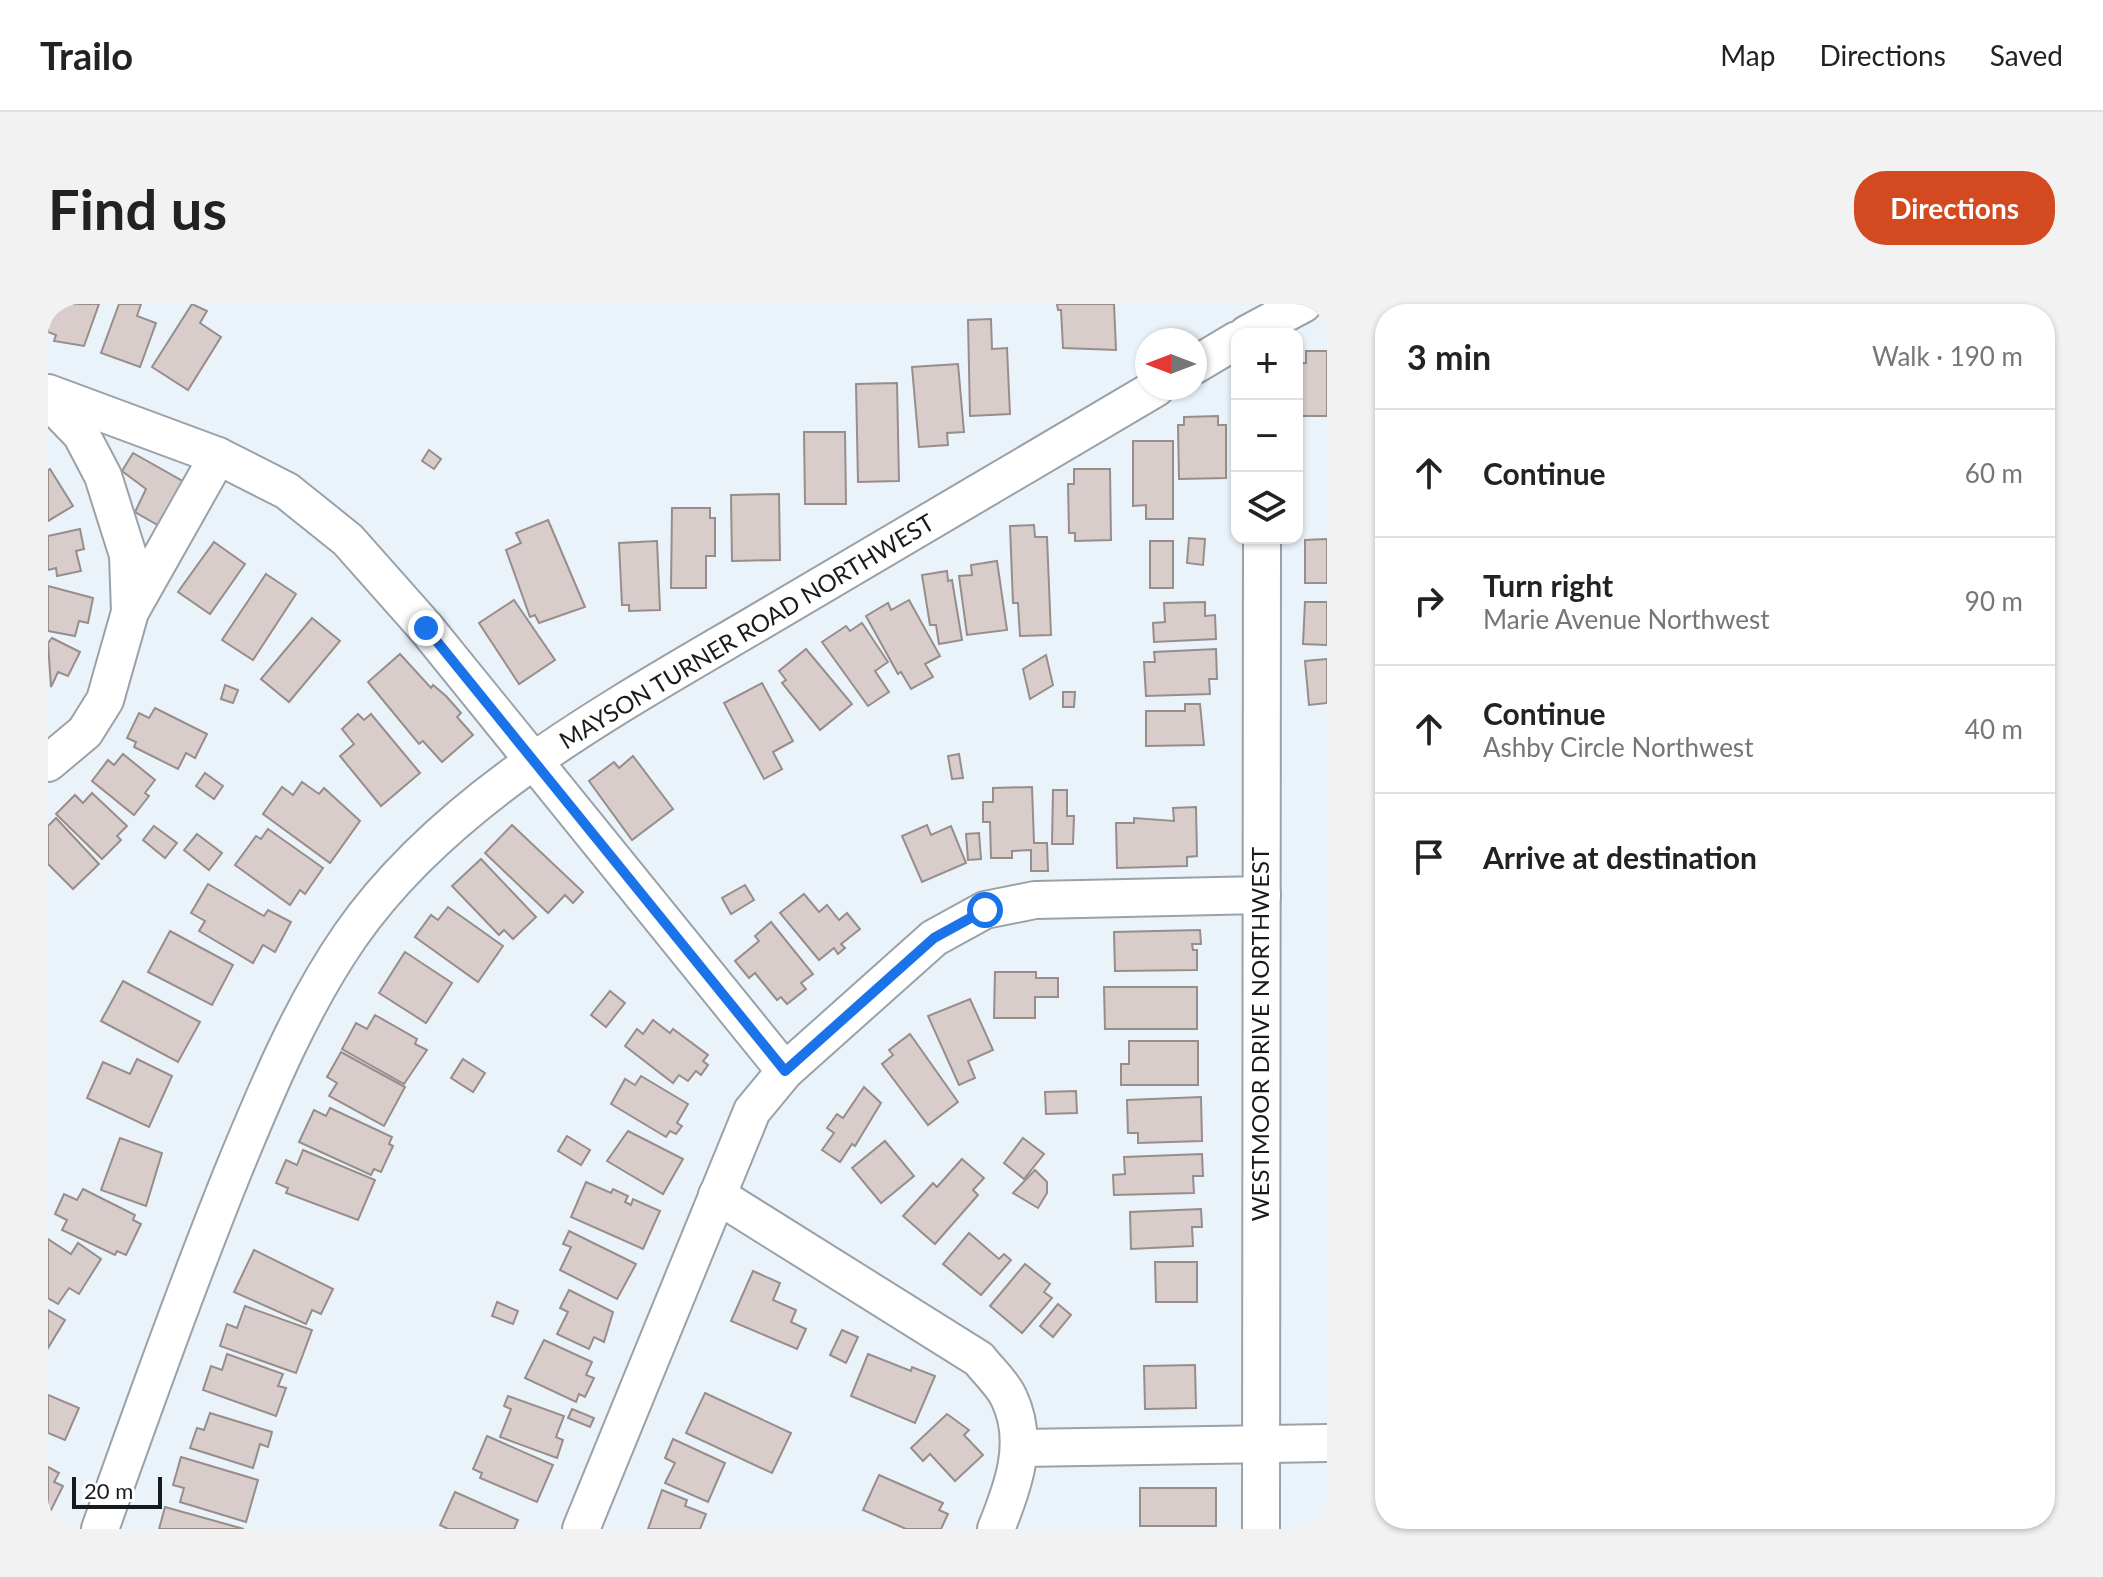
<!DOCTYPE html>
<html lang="en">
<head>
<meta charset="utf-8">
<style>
  body { margin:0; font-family:Lato,sans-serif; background:#f2f2f2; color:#222 }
  .controls { position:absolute; right:24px; top:24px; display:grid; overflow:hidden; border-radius:16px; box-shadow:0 2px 6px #0004 }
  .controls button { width:72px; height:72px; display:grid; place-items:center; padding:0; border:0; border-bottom:2px solid #e0e0e0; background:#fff; color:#222; font:40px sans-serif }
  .compass { position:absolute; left:1087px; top:24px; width:72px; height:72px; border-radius:50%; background:#fff; box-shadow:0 2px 6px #0004; rotate:270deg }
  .scale { position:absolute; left:24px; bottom:20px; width:90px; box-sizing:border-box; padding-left:8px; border:4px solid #181b1d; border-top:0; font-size:22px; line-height:28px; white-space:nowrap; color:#181b1d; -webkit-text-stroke:6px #fff; paint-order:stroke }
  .stop { position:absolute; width:24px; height:24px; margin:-18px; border:6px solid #1a73e8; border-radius:50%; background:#fff }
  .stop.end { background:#1a73e8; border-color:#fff; box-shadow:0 2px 8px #0008 }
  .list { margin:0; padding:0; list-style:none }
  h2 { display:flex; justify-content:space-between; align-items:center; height:104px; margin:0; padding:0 32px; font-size:34px }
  h2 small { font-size:26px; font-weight:400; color:#767676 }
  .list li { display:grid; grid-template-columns:52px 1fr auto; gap:24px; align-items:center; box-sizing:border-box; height:128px; padding:0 32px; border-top:2px solid #e0e0e0 }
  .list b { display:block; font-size:30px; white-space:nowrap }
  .list p { margin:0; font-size:26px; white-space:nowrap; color:#767676 }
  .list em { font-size:26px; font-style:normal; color:#767676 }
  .icon { flex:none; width:44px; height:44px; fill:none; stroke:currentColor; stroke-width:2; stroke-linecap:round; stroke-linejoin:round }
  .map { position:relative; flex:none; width:1279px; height:1225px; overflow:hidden; border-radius:32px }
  header { display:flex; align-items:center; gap:48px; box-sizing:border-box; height:112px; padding:0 40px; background:#fff; border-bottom:2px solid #e0e0e0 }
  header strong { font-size:38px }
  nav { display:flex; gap:44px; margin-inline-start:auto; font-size:28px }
  .intro { display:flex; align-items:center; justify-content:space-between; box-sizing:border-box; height:192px; padding:0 48px }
  h1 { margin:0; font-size:56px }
  .button { padding:20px 36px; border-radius:32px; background:#d34a21; color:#fff; font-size:28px; font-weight:700 }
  main { display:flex; gap:48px; padding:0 48px }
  aside { flex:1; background:#fff; border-radius:32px; box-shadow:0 2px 6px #0004 }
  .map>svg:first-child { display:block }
  .building { fill:#d9cdcc; stroke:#978d8b; stroke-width:2 }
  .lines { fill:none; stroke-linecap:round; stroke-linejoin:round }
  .street-casing { stroke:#9aa1a8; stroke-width:40 }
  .street { stroke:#fff; stroke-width:36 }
  .route { stroke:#1a73e8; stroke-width:10 }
  .labels { text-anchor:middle; stroke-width:6; stroke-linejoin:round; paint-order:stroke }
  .street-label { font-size:24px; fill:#181b1d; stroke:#fff }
</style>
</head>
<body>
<header>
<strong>Trailo</strong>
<nav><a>Map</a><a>Directions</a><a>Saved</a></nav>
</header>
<div class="intro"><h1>Find us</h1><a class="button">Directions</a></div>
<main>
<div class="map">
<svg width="1279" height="1225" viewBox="0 0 1279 1225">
  <rect width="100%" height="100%" fill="#ebf3fa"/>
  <g class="building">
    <path d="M 0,0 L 51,0 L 36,42 L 6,37 L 8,31 L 0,28 Z"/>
    <path d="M 71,0 L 93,0 L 89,12 L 108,19 L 92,63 L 53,49 Z"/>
    <path d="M 144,0 L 159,7 L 152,19 L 173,33 L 140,86 L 104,63 Z"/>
    <path d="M 1009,0 L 1066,0 L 1068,46 L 1015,44 L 1013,6 L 1010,6 Z"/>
    <path d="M 943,15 L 944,45 L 959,44 L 962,110 L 922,112 L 920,16 Z"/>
    <path d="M 1258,47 L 1279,47 L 1279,112 L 1252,112 L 1252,59 L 1258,59 Z"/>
    <path d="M 910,60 L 916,128 L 899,129 L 900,141 L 871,143 L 864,63 Z"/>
    <path d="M 849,79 L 851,177 L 810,178 L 808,80 Z"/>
    <path d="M 1170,112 L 1170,121 L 1178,121 L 1178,174 L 1131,175 L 1130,121 L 1136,121 L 1136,113 Z"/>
    <path d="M 756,128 L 797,128 L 798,200 L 757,200 Z"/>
    <path d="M 1085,137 L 1125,137 L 1125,215 L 1098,215 L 1098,201 L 1085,202 Z"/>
    <path d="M 381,146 L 393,155 L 386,165 L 374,157 Z"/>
    <path d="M 85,149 L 138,179 L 113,223 L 87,208 L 98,185 L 74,167 Z"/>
    <path d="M 2,165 L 25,202 L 0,217 L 0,166 Z"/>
    <path d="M 1026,165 L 1062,165 L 1063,236 L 1027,237 L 1027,229 L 1021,229 L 1020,180 L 1026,180 Z"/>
    <path d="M 731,190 L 732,256 L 684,257 L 683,191 Z"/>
    <path d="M 624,204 L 662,204 L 662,214 L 667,214 L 667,252 L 658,252 L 658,284 L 623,284 Z"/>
    <path d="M 500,216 L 537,303 L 491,319 L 487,311 L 482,313 L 458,246 L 473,239 L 468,229 Z"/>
    <path d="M 986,221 L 987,233 L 999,233 L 1003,331 L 972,332 L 970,299 L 965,299 L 962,222 Z"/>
    <path d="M 32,225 L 36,245 L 28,247 L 33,267 L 9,272 L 8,264 L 0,266 L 0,232 Z"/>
    <path d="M 1141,234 L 1157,235 L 1155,261 L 1139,259 Z"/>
    <path d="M 1279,235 L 1279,279 L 1257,279 L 1257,236 Z"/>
    <path d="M 609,237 L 612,306 L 581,307 L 581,301 L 574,301 L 571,239 Z"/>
    <rect x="1102" y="237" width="23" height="47"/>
    <path d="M 166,238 L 197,260 L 162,310 L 130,288 Z"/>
    <path d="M 949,257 L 959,326 L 919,331 L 911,272 L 924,271 L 923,261 Z"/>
    <path d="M 899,267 L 900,277 L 904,276 L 914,336 L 891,340 L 888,321 L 882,321 L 874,271 Z"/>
    <path d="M 218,270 L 248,290 L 205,356 L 174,336 Z"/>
    <path d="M 0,282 L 45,294 L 40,319 L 31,317 L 27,332 L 0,327 Z"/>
    <path d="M 466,296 L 507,356 L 471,380 L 431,319 Z"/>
    <path d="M 861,296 L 892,352 L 877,360 L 885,373 L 863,385 L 853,368 L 850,370 L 818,312 L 840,299 L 843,306 Z"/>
    <path d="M 1157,298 L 1157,312 L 1167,311 L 1168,335 L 1106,338 L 1105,319 L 1117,318 L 1116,299 Z"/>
    <path d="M 1257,298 L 1279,298 L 1279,341 L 1255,340 Z"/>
    <path d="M 264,314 L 292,337 L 241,398 L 213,375 Z"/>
    <path d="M 814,319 L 840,358 L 827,367 L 841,388 L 820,402 L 774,338 L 798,322 L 802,327 Z"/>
    <path d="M 4,334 L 32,348 L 20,372 L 10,368 L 3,383 L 0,339 Z"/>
    <path d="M 758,345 L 804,400 L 772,426 L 734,379 L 738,376 L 731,367 Z"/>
    <path d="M 1168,345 L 1169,375 L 1161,375 L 1162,390 L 1098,392 L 1096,358 L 1107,358 L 1106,348 Z"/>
    <path d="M 352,350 L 383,384 L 385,381 L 398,392 L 413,409 L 409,413 L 425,431 L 394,458 L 375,437 L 371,440 L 320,378 Z"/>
    <path d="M 998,351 L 1005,381 L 982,395 L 975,365 Z"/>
    <path d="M 1279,355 L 1279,399 L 1261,401 L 1257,357 Z"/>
    <path d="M 714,379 L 745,437 L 725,448 L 734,465 L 716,475 L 676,399 Z"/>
    <path d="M 177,381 L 190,386 L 185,399 L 173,395 Z"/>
    <path d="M 1015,388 L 1027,388 L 1026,403 L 1015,403 Z"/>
    <path d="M 1137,400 L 1152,400 L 1156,441 L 1098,442 L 1098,407 L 1137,407 Z"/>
    <path d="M 107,404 L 159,430 L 147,454 L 138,449 L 130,465 L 86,443 L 88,438 L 79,434 L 91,409 L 101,414 Z"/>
    <path d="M 310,410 L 316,416 L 323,410 L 372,469 L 333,502 L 292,452 L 306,440 L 294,425 Z"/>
    <path d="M 75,450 L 107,476 L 97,489 L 101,492 L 86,511 L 44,477 L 60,456 L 66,461 Z"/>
    <path d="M 911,450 L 915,474 L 904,475 L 900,452 Z"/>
    <path d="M 585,452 L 625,505 L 584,536 L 541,477 L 566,458 L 571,464 Z"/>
    <path d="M 157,469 L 175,482 L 166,495 L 148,482 Z"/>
    <path d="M 254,478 L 271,490 L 276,484 L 312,517 L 282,559 L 215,510 L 234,483 L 245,491 Z"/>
    <path d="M 984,483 L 986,539 L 999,539 L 1000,567 L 983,567 L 983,546 L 964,547 L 964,554 L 943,554 L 942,518 L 935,518 L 935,498 L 945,498 L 945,484 Z"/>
    <path d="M 1005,486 L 1019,486 L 1019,512 L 1026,512 L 1025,540 L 1004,540 Z"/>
    <path d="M 44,489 L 79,522 L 69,532 L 73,536 L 54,555 L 8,510 L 27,491 L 35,499 Z"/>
    <path d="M 1148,503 L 1149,552 L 1139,553 L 1139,562 L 1069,564 L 1068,519 L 1086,519 L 1086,514 L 1126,517 L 1125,504 Z"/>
    <path d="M 8,514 L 51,560 L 25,585 L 0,560 L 0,522 Z"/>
    <path d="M 464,521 L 535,588 L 525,599 L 517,591 L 500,609 L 437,549 Z"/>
    <path d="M 879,521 L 883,531 L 903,522 L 918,559 L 874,578 L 854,532 Z"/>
    <path d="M 106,522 L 129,539 L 117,554 L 95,536 Z"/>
    <path d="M 220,525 L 275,564 L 257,590 L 252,586 L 242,601 L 187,561 L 208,532 L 213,535 Z"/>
    <path d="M 931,529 L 933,555 L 920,556 L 918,530 Z"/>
    <path d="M 149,530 L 174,549 L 161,566 L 136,546 Z"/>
    <path d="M 433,555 L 488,613 L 465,635 L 456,626 L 451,631 L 404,582 Z"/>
    <path d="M 160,580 L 216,612 L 220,606 L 243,618 L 227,648 L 215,641 L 205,659 L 151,627 L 157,617 L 143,609 Z"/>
    <path d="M 697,581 L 706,596 L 683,610 L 674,594 Z"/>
    <path d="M 756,590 L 771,608 L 779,601 L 791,616 L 799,609 L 812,625 L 793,640 L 797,644 L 790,650 L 786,644 L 771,656 L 732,609 Z"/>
    <path d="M 400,603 L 455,642 L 430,678 L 367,633 L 383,611 L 390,616 Z"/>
    <path d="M 723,618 L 765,670 L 753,679 L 758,685 L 739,700 L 733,693 L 729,696 L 707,669 L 701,674 L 687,657 L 711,637 L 707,632 Z"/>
    <path d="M 1152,626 L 1153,640 L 1144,640 L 1145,646 L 1149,646 L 1149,666 L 1067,667 L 1066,628 Z"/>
    <path d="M 122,627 L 185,661 L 164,701 L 100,668 Z"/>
    <path d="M 357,648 L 404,679 L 378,719 L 331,689 Z"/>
    <path d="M 947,668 L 988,668 L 988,674 L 1010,674 L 1010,693 L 987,693 L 987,714 L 946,714 Z"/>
    <path d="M 75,677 L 152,718 L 130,758 L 53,717 Z"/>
    <path d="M 1056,683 L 1149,683 L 1149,725 L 1057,725 Z"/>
    <path d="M 562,687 L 577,699 L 558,723 L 543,711 Z"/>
    <path d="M 922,695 L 945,746 L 920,757 L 927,774 L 911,781 L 880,712 Z"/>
    <path d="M 327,711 L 369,735 L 367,740 L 379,746 L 356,780 L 294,745 L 308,719 L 319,725 Z"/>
    <path d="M 605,716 L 622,729 L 625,725 L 660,751 L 655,757 L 660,761 L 653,771 L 648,767 L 640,777 L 631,771 L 625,779 L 577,742 L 589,725 L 595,730 Z"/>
    <path d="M 862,730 L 910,798 L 880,821 L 834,760 L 845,751 L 841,746 Z"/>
    <path d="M 1081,737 L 1150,737 L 1150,781 L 1073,781 L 1073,760 L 1081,760 Z"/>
    <path d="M 293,748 L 357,783 L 336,822 L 281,792 L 289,779 L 279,773 Z"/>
    <path d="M 89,755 L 124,772 L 101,823 L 39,794 L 55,758 L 82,770 Z"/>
    <path d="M 415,755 L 437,769 L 425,788 L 403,774 Z"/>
    <path d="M 593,772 L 640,800 L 629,819 L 634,822 L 628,830 L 622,827 L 618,833 L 563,800 L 577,775 L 587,781 Z"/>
    <path d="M 816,783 L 833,799 L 807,842 L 804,840 L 792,858 L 774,846 L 786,829 L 779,824 L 789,810 L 795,814 Z"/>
    <path d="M 1028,787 L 1029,809 L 998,810 L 997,788 Z"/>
    <path d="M 1153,793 L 1154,837 L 1090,839 L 1090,829 L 1080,829 L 1079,796 Z"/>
    <path d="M 282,804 L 344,833 L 341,840 L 345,842 L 333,868 L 326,865 L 323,871 L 251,838 L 266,806 L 278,812 Z"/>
    <path d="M 580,827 L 635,855 L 615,890 L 559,857 Z"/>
    <path d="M 519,832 L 542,846 L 533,861 L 510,847 Z"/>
    <path d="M 72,834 L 114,849 L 98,902 L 53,886 Z"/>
    <path d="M 975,834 L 996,850 L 976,875 L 956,859 Z"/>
    <path d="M 837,837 L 866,872 L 833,899 L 804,864 Z"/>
    <path d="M 255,846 L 327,876 L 310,916 L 238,889 L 240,884 L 228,879 L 238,856 L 249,861 Z"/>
    <path d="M 1154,850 L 1155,872 L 1145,872 L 1146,889 L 1066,891 L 1065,871 L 1077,870 L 1076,853 Z"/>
    <path d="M 914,855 L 936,874 L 925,886 L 930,891 L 887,940 L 855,912 L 885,879 L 889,883 Z"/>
    <path d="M 987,866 L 999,878 L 999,889 L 990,904 L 965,889 Z"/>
    <path d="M 538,878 L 563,889 L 565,885 L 580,892 L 577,898 L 583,901 L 585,895 L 612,907 L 595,945 L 523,913 Z"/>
    <path d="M 35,885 L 87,911 L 85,916 L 93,920 L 78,951 L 69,947 L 67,951 L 14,926 L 19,916 L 7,910 L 16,890 L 29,896 Z"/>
    <path d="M 1153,905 L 1154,923 L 1144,923 L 1145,942 L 1083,945 L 1082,908 Z"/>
    <path d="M 521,927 L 588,960 L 569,995 L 512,966 L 523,943 L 515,940 Z"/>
    <path d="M 921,929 L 951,955 L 956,950 L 963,956 L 933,991 L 895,960 Z"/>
    <path d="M 0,935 L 23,950 L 30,939 L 53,955 L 31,990 L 21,984 L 10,1000 L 0,994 Z"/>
    <path d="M 206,946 L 285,985 L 273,1010 L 264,1006 L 258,1020 L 186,988 Z"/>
    <path d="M 1107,958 L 1149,958 L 1149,998 L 1108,998 Z"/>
    <path d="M 977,960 L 1002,980 L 996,988 L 1004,994 L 974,1029 L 942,1002 Z"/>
    <path d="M 705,967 L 732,979 L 725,996 L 748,1006 L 743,1018 L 758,1025 L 749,1045 L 683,1017 Z"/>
    <path d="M 521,986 L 565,1008 L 556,1038 L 546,1033 L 541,1045 L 509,1030 L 520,1008 L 512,1004 Z"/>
    <path d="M 449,998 L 470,1007 L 465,1020 L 444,1012 Z"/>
    <path d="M 1010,1000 L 1023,1011 L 1005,1033 L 992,1022 Z"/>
    <path d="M 197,1002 L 264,1026 L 248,1069 L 172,1042 L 179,1020 L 189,1024 Z"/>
    <path d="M 0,1006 L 17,1016 L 0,1044 Z"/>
    <path d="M 794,1026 L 810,1033 L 798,1059 L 782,1051 Z"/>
    <path d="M 496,1036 L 544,1058 L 538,1071 L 546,1074 L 537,1093 L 531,1090 L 528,1098 L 477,1074 Z"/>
    <path d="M 179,1050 L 235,1070 L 230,1082 L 238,1084 L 228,1112 L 155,1086 L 163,1062 L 174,1066 Z"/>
    <path d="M 820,1050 L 863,1067 L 864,1063 L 887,1072 L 867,1119 L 803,1092 Z"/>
    <path d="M 1147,1061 L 1148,1104 L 1097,1105 L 1096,1062 Z"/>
    <path d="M 657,1089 L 743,1129 L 724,1169 L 638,1129 Z"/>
    <path d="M 0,1091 L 31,1104 L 17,1136 L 0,1129 Z"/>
    <path d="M 460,1092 L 516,1112 L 508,1133 L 515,1136 L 509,1154 L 452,1133 L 463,1105 L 456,1102 Z"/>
    <path d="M 524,1105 L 546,1114 L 542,1123 L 520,1114 Z"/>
    <path d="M 162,1109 L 224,1128 L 220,1143 L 212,1140 L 205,1164 L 142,1144 L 149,1124 L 156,1126 Z"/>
    <path d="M 899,1110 L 921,1126 L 916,1131 L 935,1151 L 907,1177 L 882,1150 L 875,1157 L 863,1144 Z"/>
    <path d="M 439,1132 L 505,1161 L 489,1198 L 432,1174 L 434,1169 L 425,1165 Z"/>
    <path d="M 625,1135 L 677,1159 L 660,1198 L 617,1179 L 627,1159 L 617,1154 Z"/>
    <path d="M 133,1153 L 210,1176 L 198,1218 L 132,1198 L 136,1184 L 125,1181 Z"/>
    <path d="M 0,1163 L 11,1169 L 6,1178 L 15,1182 L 0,1212 Z"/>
    <path d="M 831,1171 L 895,1199 L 891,1206 L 900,1210 L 893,1225 L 858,1225 L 815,1206 Z"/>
    <rect x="1092" y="1184" width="76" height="38"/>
    <path d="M 614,1186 L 639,1196 L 637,1202 L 658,1210 L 652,1225 L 600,1225 Z"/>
    <path d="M 407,1188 L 470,1216 L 466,1225 L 400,1225 L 392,1221 Z"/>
    <path d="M 117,1203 L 196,1225 L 111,1225 Z"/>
  </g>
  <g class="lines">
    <g class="street-casing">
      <g id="street">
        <path d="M 1199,30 L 1255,0"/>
        <path d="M 1147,61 L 1189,36"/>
        <path d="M 0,89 L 170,152 L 239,187 L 300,236 L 378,324 L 737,767"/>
        <path d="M 0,96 L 33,130 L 55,172 L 80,251 L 82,308 L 57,396 L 37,428 L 0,459"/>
        <path d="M 82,308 L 170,152"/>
        <path d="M 669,891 L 931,1055 C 940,1067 955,1080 961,1094 C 982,1138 965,1183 948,1225"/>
        <path d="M 972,1144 L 1279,1139"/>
        <path d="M 52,1225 C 95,1105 138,984 186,865 C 219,785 253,703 302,632 C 402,488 580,396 728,308 C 855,233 981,159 1108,84"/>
        <path d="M 533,1225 L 704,807 L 737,767 L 886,634 L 937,606 L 987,596 L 1214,591"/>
        <path d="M 1213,1225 L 1214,234"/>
      </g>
    </g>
    <use href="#street" class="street"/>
  </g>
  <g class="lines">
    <path class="route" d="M 378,324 L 737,767 L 886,634 L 937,606"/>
  </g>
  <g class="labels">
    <g class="street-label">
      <text transform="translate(699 328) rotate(-31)" y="8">MAYSON TURNER ROAD NORTHWEST</text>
      <text transform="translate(1213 730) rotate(-90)" y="8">WESTMOOR DRIVE NORTHWEST</text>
    </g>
  </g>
</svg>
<div class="controls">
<button>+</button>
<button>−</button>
<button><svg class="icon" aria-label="layers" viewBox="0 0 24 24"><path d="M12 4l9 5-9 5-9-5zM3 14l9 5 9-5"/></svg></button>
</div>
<svg class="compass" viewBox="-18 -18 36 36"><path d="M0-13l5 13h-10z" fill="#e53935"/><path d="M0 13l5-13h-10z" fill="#767676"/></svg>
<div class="scale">20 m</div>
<div class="stop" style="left:937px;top:606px"></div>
<div class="stop end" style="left:378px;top:324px"></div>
</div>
<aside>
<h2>3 min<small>Walk · 190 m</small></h2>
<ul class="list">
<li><svg class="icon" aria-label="ahead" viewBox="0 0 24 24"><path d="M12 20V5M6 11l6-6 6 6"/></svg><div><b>Continue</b></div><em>60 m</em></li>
<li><svg class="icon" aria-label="right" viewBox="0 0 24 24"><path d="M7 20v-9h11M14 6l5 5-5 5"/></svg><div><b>Turn right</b><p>Marie Avenue Northwest</p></div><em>90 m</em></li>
<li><svg class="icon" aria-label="ahead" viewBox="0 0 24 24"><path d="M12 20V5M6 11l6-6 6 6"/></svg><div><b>Continue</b><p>Ashby Circle Northwest</p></div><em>40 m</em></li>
<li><svg class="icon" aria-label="arrive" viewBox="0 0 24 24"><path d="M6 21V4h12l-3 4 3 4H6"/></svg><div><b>Arrive at destination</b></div></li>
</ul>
</aside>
</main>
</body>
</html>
